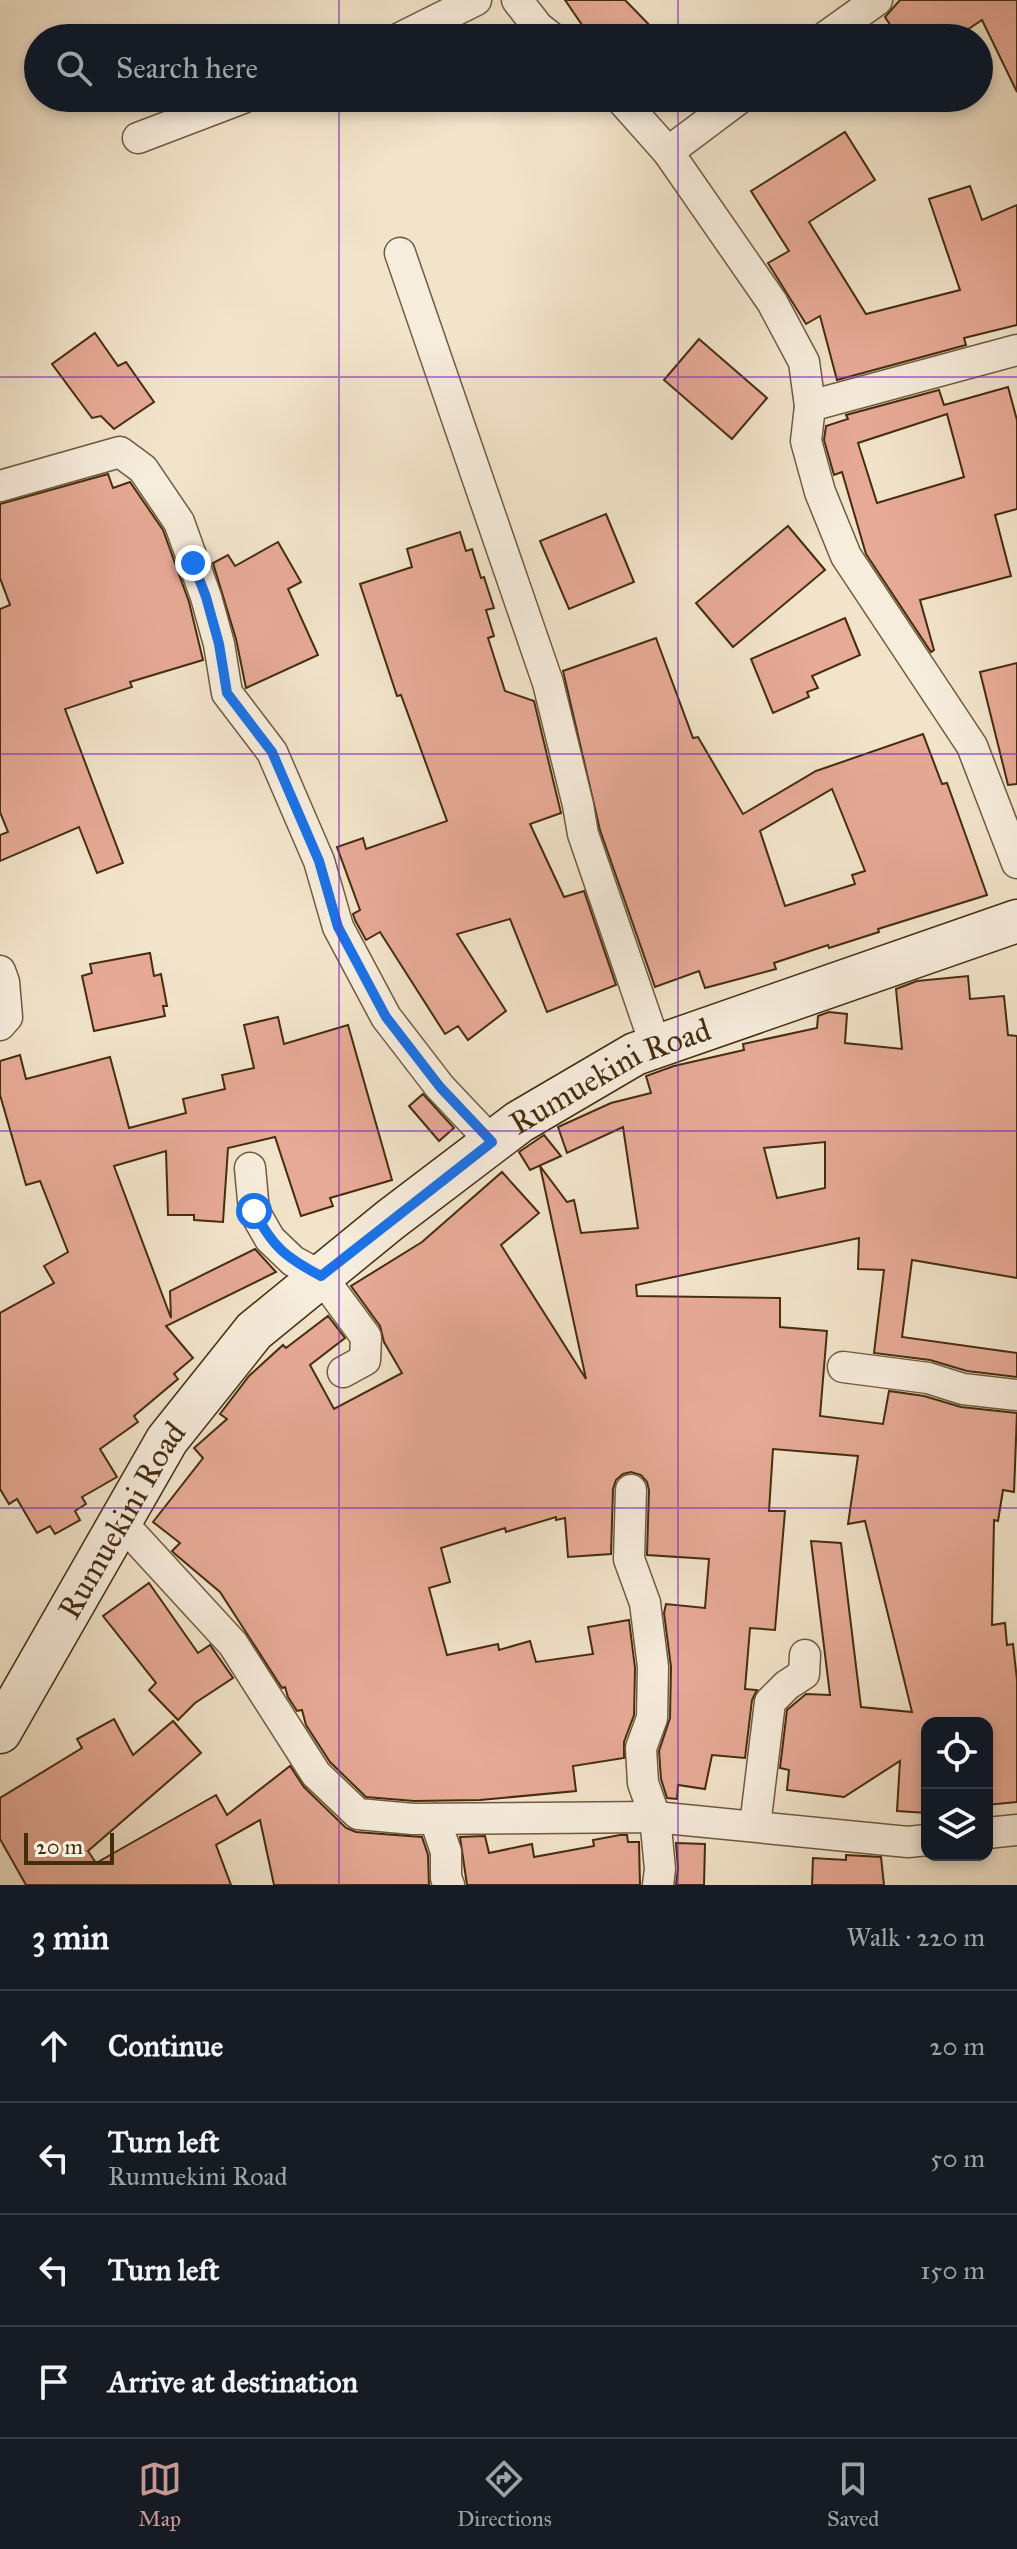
<!DOCTYPE html>
<html lang="en">
<head>
<meta charset="utf-8">
<style>
  body { margin:0; font-family:"IM FELL Great Primer",serif; background:#242831; color:#f1f3f6 }
  .controls { position:absolute; right:24px; bottom:24px; display:grid; overflow:hidden; border-radius:16px; box-shadow:0 4px 12px #0003 }
  .controls button { width:72px; height:72px; display:grid; place-items:center; padding:0; border:0; border-bottom:2px solid #363941; background:#171b24; color:#f1f3f6; font:40px sans-serif }
  .scale { position:absolute; left:24px; bottom:20px; width:90px; box-sizing:border-box; padding-left:8px; border:4px solid #442d0e; border-top:0; font-size:22px; line-height:28px; white-space:nowrap; color:#442d0e; -webkit-text-stroke:6px #f7eddd; paint-order:stroke }
  .stop { position:absolute; width:24px; height:24px; margin:-18px; border:6px solid #1a73e8; border-radius:50%; background:#fff }
  .stop.end { background:#1a73e8; border-color:#fff; box-shadow:0 2px 8px #0008 }
  .list { margin:0; padding:0; list-style:none }
  h2 { display:flex; justify-content:space-between; align-items:center; height:104px; margin:0; padding:0 32px; font-size:34px }
  h2 small { font-size:26px; font-weight:400; color:#9ea1a6 }
  .list li { display:grid; grid-template-columns:52px 1fr auto; gap:24px; align-items:center; box-sizing:border-box; height:112px; padding:0 32px; border-top:2px solid #363941 }
  .list b { display:block; font-size:30px; white-space:nowrap }
  .list p { margin:0; font-size:26px; white-space:nowrap; color:#9ea1a6 }
  .list em { font-size:26px; font-style:normal; color:#9ea1a6 }
  .icon { flex:none; width:44px; height:44px; fill:none; stroke:currentColor; stroke-width:2; stroke-linecap:round; stroke-linejoin:round }
  .map { position:relative; flex:none; width:1017px; height:1885px; overflow:hidden }
  .search { position:absolute; background:#171b24; box-shadow:0 4px 12px #0003; left:24px; right:24px; top:24px; height:88px; display:flex; align-items:center; gap:20px; box-sizing:border-box; padding:0 28px; border-radius:44px; color:#9ea1a6; font-size:30px }
  .sheet { height:552px; background:#171b24 }
  nav { display:flex; justify-content:space-around; align-items:center; box-sizing:border-box; height:112px; border-top:2px solid #363941; background:#171b24; font-size:22px; color:#9ea1a6 }
  nav a { display:grid; justify-items:center; gap:4px }
  nav .on { color:#c59692 }
  .map>svg:first-child { display:block }
  .building { fill:#e7aa97; stroke:#442d0e; stroke-width:2; fill-rule:evenodd }
  .lines { fill:none; stroke-linecap:round; stroke-linejoin:round }
  .street-casing { stroke:#705b3d; stroke-width:33 }
  .secondary-casing { stroke:#442d0e; stroke-width:45 }
  .street { stroke:#f7eddd; stroke-width:30 }
  .secondary { stroke:#f7eddd; stroke-width:42 }
  .route { stroke:#1a73e8; stroke-width:10 }
  .grid { fill:none; stroke:#7b2cbf; stroke-width:2; stroke-opacity:0.55 }
  .labels { text-anchor:middle; stroke-width:6; stroke-linejoin:round; paint-order:stroke }
  .street-label { font-size:32px; fill:#442d0e; stroke:#f7eddd }
</style>
</head>
<body>
<div class="map">
<svg width="1017" height="1885" viewBox="0 0 1017 1885">
  <rect width="100%" height="100%" fill="#f2e4cb"/>
  <filter id="stains"><feTurbulence type="fractalNoise" baseFrequency=".0025" numOctaves="4"/><feColorMatrix values="0 0 0 0 .2 0 0 0 0 .09 0 0 0 0 .02 0 0 0 .5 -.17"/></filter>
  <radialGradient id="worn" r=".72"><stop offset=".6" stop-color="#630" stop-opacity="0"/><stop offset="1" stop-color="#630" stop-opacity=".3"/></radialGradient>
  <g class="building">
    <path d="M 565,0 L 625,0 L 662,38 L 591,38 Z"/>
    <path d="M 900,0 L 1017,0 L 1017,92 L 982,20 L 955,38 L 899,38 L 885,17 Z"/>
    <path d="M 845,132 L 875,180 L 809,222 L 866,314 L 960,290 L 929,199 L 970,186 L 982,220 L 1017,205 L 1017,325 L 964,338 L 966,345 L 837,380 L 820,316 L 806,324 L 768,263 L 789,251 L 751,191 Z"/>
    <path d="M 95,333 L 118,366 L 126,362 L 154,402 L 114,429 L 101,416 L 92,418 L 52,364 Z"/>
    <path d="M 699,339 L 767,398 L 732,439 L 664,380 Z"/>
    <path d="M 1008,387 L 1017,420 L 1017,509 L 995,515 L 1011,576 L 920,600 L 934,650 L 931,652 L 866,554 L 842,472 L 834,475 L 824,440 L 826,426 L 848,419 L 846,415 L 939,390 L 944,405 ZM 947,414 L 964,477 L 877,503 L 858,443 Z"/>
    <path d="M 108,474 L 113,488 L 130,482 L 163,530 L 189,602 L 203,660 L 130,682 L 132,687 L 65,709 L 123,863 L 97,873 L 79,827 L 0,861 L 0,835 L 8,832 L 0,812 L 0,609 L 10,605 L 0,578 L 0,504 Z"/>
    <path d="M 606,514 L 634,582 L 569,609 L 540,541 Z"/>
    <path d="M 788,526 L 825,570 L 733,647 L 696,603 Z"/>
    <path d="M 460,532 L 466,551 L 472,549 L 481,578 L 484,577 L 494,608 L 486,610 L 494,636 L 488,638 L 505,691 L 534,701 L 560,809 L 561,813 L 530,824 L 564,897 L 584,891 L 616,985 L 547,1012 L 510,919 L 457,934 L 506,1011 L 468,1040 L 458,1026 L 445,1034 L 380,932 L 366,940 L 355,920 L 353,914 L 360,910 L 337,847 L 363,838 L 366,849 L 447,821 L 401,695 L 397,696 L 360,584 L 412,567 L 407,549 Z"/>
    <path d="M 278,542 L 301,582 L 288,589 L 318,655 L 246,688 L 236,639 L 213,563 L 228,555 L 235,566 Z"/>
    <path d="M 845,618 L 860,655 L 812,676 L 818,688 L 807,692 L 809,697 L 773,713 L 751,659 Z"/>
    <path d="M 656,638 L 693,738 L 698,737 L 743,814 L 816,771 L 923,734 L 942,784 L 947,783 L 987,895 L 878,929 L 879,932 L 829,948 L 828,945 L 774,963 L 776,969 L 705,988 L 699,971 L 655,987 L 600,830 L 563,671 ZM 832,789 L 865,871 L 852,875 L 855,884 L 785,906 L 760,831 Z"/>
    <path d="M 1017,663 L 1017,784 L 1008,785 L 980,672 Z"/>
    <path d="M 150,953 L 154,976 L 161,974 L 167,1006 L 163,1006 L 165,1016 L 94,1031 L 82,976 L 92,973 L 90,964 Z"/>
    <path d="M 968,976 L 970,999 L 1004,996 L 1008,1035 L 1017,1036 L 1017,1278 L 912,1260 L 902,1337 L 1017,1353 L 1017,1377 L 967,1371 L 930,1360 L 874,1353 L 884,1270 L 858,1269 L 859,1238 L 636,1285 L 637,1296 L 780,1298 L 780,1327 L 827,1331 L 820,1416 L 883,1424 L 889,1391 L 924,1396 L 961,1407 L 1017,1413 L 1014,1492 L 1003,1490 L 998,1521 L 994,1520 L 992,1625 L 1005,1623 L 1007,1645 L 1013,1644 L 1017,1680 L 1017,1802 L 987,1805 L 987,1723 L 927,1723 L 927,1813 L 897,1811 L 900,1761 L 844,1797 L 787,1790 L 789,1770 L 780,1768 L 787,1710 L 806,1694 L 830,1695 L 811,1541 L 841,1543 L 861,1707 L 912,1712 L 865,1521 L 848,1524 L 858,1456 L 773,1449 L 769,1511 L 785,1511 L 775,1630 L 750,1628 L 745,1689 L 757,1690 L 752,1700 L 745,1758 L 712,1755 L 705,1789 L 678,1785 L 677,1799 L 667,1798 L 661,1779 L 659,1751 L 670,1718 L 671,1667 L 664,1613 L 666,1604 L 705,1608 L 709,1559 L 647,1555 L 649,1490 L 647,1482 L 641,1475 L 631,1472 L 623,1474 L 616,1480 L 613,1489 L 611,1554 L 568,1557 L 565,1518 L 556,1520 L 556,1517 L 506,1532 L 505,1528 L 441,1548 L 450,1582 L 429,1588 L 447,1655 L 498,1644 L 499,1650 L 530,1641 L 536,1662 L 593,1654 L 588,1627 L 629,1620 L 635,1668 L 634,1715 L 624,1742 L 624,1758 L 573,1766 L 576,1791 L 480,1800 L 414,1801 L 366,1797 L 330,1762 L 306,1725 L 302,1710 L 297,1711 L 288,1697 L 285,1687 L 282,1688 L 220,1592 L 175,1554 L 172,1551 L 180,1543 L 153,1522 L 203,1458 L 194,1448 L 227,1419 L 220,1414 L 249,1376 L 283,1345 L 286,1348 L 328,1316 L 345,1338 L 310,1365 L 334,1409 L 402,1373 L 384,1342 L 380,1326 L 351,1286 L 422,1242 L 502,1172 L 539,1213 L 501,1245 L 586,1379 L 540,1166 L 567,1202 L 574,1200 L 581,1233 L 638,1228 L 623,1127 L 567,1153 L 558,1127 L 611,1103 L 651,1093 L 646,1076 L 674,1066 L 744,1050 L 743,1044 L 817,1028 L 818,1016 L 829,1012 L 847,1014 L 845,1043 L 902,1049 L 896,989 L 917,981 ZM 825,1142 L 825,1188 L 777,1198 L 764,1148 Z"/>
    <path d="M 278,1017 L 284,1044 L 348,1025 L 392,1180 L 330,1198 L 333,1206 L 301,1216 L 275,1137 L 228,1148 L 223,1222 L 194,1220 L 194,1215 L 168,1215 L 166,1151 L 114,1166 L 171,1318 L 170,1291 L 255,1249 L 276,1272 L 166,1326 L 193,1358 L 174,1374 L 178,1379 L 134,1416 L 138,1422 L 100,1449 L 117,1477 L 82,1497 L 86,1504 L 75,1511 L 80,1520 L 55,1534 L 50,1526 L 37,1533 L 17,1499 L 9,1504 L 0,1489 L 0,1313 L 54,1283 L 44,1266 L 68,1252 L 40,1181 L 26,1185 L 0,1095 L 0,1061 L 20,1055 L 26,1079 L 110,1057 L 129,1128 L 186,1113 L 183,1099 L 225,1089 L 222,1075 L 254,1068 L 244,1025 Z"/>
    <path d="M 423,1094 L 454,1128 L 439,1141 L 409,1106 Z"/>
    <path d="M 544,1135 L 561,1156 L 530,1170 L 519,1152 Z"/>
    <path d="M 149,1583 L 198,1653 L 210,1645 L 233,1678 L 195,1703 L 178,1720 L 149,1690 L 156,1683 L 103,1616 Z"/>
    <path d="M 114,1719 L 133,1755 L 173,1721 L 201,1753 L 88,1851 L 96,1863 L 216,1795 L 227,1815 L 290,1766 L 304,1787 L 346,1828 L 356,1832 L 422,1837 L 428,1855 L 429,1885 L 274,1885 L 260,1820 L 216,1845 L 231,1885 L 26,1885 L 0,1839 L 0,1798 L 82,1748 L 77,1739 Z"/>
    <path d="M 620,1835 L 627,1835 L 628,1842 L 639,1842 L 640,1885 L 467,1885 L 460,1837 L 485,1836 L 489,1853 L 532,1844 L 534,1857 L 594,1846 L 593,1840 Z"/>
    <path d="M 676,1843 L 705,1844 L 704,1885 L 676,1885 L 678,1868 Z"/>
    <path d="M 846,1855 L 881,1857 L 884,1885 L 812,1885 L 813,1858 L 846,1860 Z"/>
  </g>
  <g class="lines">
    <g class="street-casing">
      <g id="street">
        <path d="M 517,0 L 538,27 L 552,38"/>
        <path d="M 400,38 L 476,0"/>
        <path d="M 824,38 L 877,0"/>
        <path d="M 620,98 L 668,152 L 772,302 L 804,362 L 810,406 L 806,441 L 820,492 L 846,556 L 972,746 L 1017,863"/>
        <path d="M 138,138 L 243,98"/>
        <path d="M 668,152 L 740,98"/>
        <path d="M 400,253 L 548,683 L 578,805 L 583,834 L 656,1047"/>
        <path d="M 810,406 L 1017,350"/>
        <path d="M 0,486 L 120,452 L 143,469 L 179,522 L 206,597 L 219,644 L 227,693 L 272,752 L 319,861 L 338,927 L 386,1017 L 440,1087 L 492,1142"/>
        <path d="M 0,971 L 4,982 L 7,1017 L 0,1025"/>
        <path d="M 250,1168 L 254,1211 L 270,1239 L 293,1261 L 321,1276 L 366,1337 L 365,1360 L 343,1372"/>
        <path d="M 843,1367 L 928,1378 L 963,1389 L 1017,1395"/>
        <path d="M 631,1490 L 629,1559 L 645,1603 L 653,1667 L 652,1718 L 641,1748 L 643,1783 L 655,1817 L 660,1869 L 658,1885"/>
        <path d="M 121,1522 L 233,1644 L 316,1774 L 358,1814 L 413,1819 L 655,1817 L 908,1842 L 927,1840"/>
        <path d="M 435,1819 L 446,1852 L 446,1878 L 449,1885"/>
        <path d="M 755,1826 L 770,1702 L 787,1685 L 804,1674 L 805,1655"/>
        <path d="M 987,1833 L 1017,1830"/>
      </g>
    </g>
    <g class="secondary-casing">
      <g id="secondary">
        <path id="s1" d="M 0,1732 L 167,1440 L 254,1331 L 390,1220 L 519,1122 L 635,1054 L 1017,921"/>
      </g>
    </g>
    <use href="#street" class="street"/>
    <use href="#secondary" class="secondary"/>
  </g>
  <g class="lines">
    <path class="route" d="M 193,563 L 206,597 L 219,644 L 227,693 L 272,752 L 319,861 L 338,927 L 386,1017 L 440,1087 L 492,1142 L 321,1276 C 285,1257 273,1247 254,1211"/>
  </g>
  <path class="grid" d="M 339,0 L 339,38M 678,0 L 678,38M 339,98 L 339,1885M 678,98 L 678,1885M 0,377 L 1017,377M 0,754 L 1017,754M 0,1131 L 1017,1131M 0,1508 L 1017,1508"/>
  <g class="labels">
    <g class="street-label">
      <text dy="11" stroke="none"><textPath href="#s1" startOffset="916">Rumuekini Road</textPath></text>
      <text dy="11" stroke="none"><textPath href="#s1" startOffset="244">Rumuekini Road</textPath></text>
    </g>
  </g>
  <rect width="100%" height="100%" filter="url(#stains)"/>
  <rect width="100%" height="100%" fill="url(#worn)"/>
</svg>
<div class="controls">
<button><svg class="icon" aria-label="locate" viewBox="0 0 24 24"><circle cx="12" cy="12" r="6"/><path d="M12 2v4M12 18v4M2 12h4M18 12h4"/></svg></button>
<button><svg class="icon" aria-label="layers" viewBox="0 0 24 24"><path d="M12 4l9 5-9 5-9-5zM3 14l9 5 9-5"/></svg></button>
</div>
<div class="scale">20 m</div>
<div class="stop" style="left:254px;top:1211px"></div>
<div class="stop end" style="left:193px;top:563px"></div>
<div class="search"><svg class="icon" aria-label="search" viewBox="0 0 24 24"><circle cx="10" cy="10" r="6"/><path d="M15 15l6 6"/></svg>Search here</div>
</div>
<section class="sheet">
<h2>3 min<small>Walk · 220 m</small></h2>
<ul class="list">
<li><svg class="icon" aria-label="ahead" viewBox="0 0 24 24"><path d="M12 20V5M6 11l6-6 6 6"/></svg><div><b>Continue</b></div><em>20 m</em></li>
<li><svg class="icon" aria-label="left" viewBox="0 0 24 24"><path d="M17 20v-9H6M10 6l-5 5 5 5"/></svg><div><b>Turn left</b><p>Rumuekini Road</p></div><em>50 m</em></li>
<li><svg class="icon" aria-label="left" viewBox="0 0 24 24"><path d="M17 20v-9H6M10 6l-5 5 5 5"/></svg><div><b>Turn left</b></div><em>150 m</em></li>
<li><svg class="icon" aria-label="arrive" viewBox="0 0 24 24"><path d="M6 21V4h12l-3 4 3 4H6"/></svg><div><b>Arrive at destination</b></div></li>
</ul>
</section>
<nav>
<a class="on"><svg class="icon" aria-label="map" viewBox="0 0 24 24"><path d="M3 6l6-2 6 2 6-2v14l-6 2-6-2-6 2zM9 4v14M15 6v14"/></svg>Map</a>
<a><svg class="icon" aria-label="directions" viewBox="0 0 24 24"><path d="M12 3l9 9-9 9-9-9zM9 14v-3h6M13 9l2 2-2 2"/></svg>Directions</a>
<a><svg class="icon" aria-label="saved" viewBox="0 0 24 24"><path d="M7 4h10v16l-5-4-5 4z"/></svg>Saved</a>
</nav>
</body>
</html>
